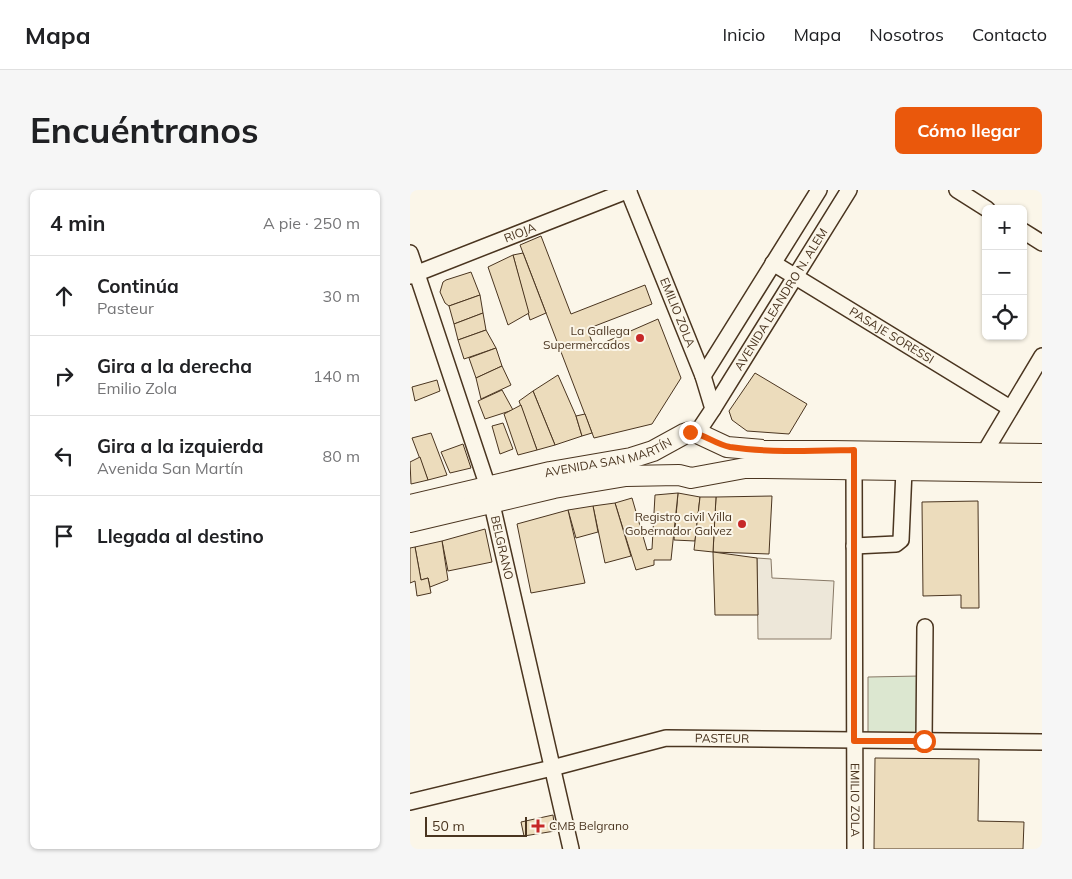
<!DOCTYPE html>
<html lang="es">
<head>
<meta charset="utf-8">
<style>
  body { margin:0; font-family:Mulish,sans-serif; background:#f6f6f6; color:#202124 }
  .controls { position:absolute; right:15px; top:15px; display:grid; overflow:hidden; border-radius:8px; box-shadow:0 1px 4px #0004 }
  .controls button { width:45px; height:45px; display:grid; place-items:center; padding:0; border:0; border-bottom:1px solid #e0e0e0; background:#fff; color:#202124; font:25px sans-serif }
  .scale { position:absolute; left:15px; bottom:12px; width:102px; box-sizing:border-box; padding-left:5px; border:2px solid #4a3520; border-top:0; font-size:14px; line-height:18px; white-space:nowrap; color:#4a3520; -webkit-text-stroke:4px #fbf6e9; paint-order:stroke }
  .stop { position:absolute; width:15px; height:15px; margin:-11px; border:4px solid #ea580c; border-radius:50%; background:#fff }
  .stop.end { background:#ea580c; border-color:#fff; box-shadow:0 1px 5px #0008 }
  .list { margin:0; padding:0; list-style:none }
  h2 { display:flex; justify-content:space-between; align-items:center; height:65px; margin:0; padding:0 20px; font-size:21px }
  h2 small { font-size:16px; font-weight:400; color:#757577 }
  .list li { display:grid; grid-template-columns:32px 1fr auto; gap:15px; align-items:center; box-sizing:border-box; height:80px; padding:0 20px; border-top:1px solid #e0e0e0 }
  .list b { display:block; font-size:19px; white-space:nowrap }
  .list p { margin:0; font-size:16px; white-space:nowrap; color:#757577 }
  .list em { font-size:16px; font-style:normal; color:#757577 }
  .icon { flex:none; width:28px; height:28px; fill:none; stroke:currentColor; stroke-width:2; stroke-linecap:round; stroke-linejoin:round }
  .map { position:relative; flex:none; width:632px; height:659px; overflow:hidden; border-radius:8px }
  header { display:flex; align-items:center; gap:30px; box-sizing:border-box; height:70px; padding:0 25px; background:#fff; border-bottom:1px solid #e0e0e0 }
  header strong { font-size:24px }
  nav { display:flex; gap:28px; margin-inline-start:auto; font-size:18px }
  .intro { display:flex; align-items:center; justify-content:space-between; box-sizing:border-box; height:120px; padding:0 30px }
  h1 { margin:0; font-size:35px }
  .button { padding:12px 22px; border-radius:8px; background:#ea580c; color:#fff; font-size:18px; font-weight:700 }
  main { display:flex; gap:30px; padding:0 30px }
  aside { flex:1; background:#fff; border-radius:8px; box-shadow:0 1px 4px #0004 }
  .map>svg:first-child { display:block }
  .green { fill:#dce7d0; stroke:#887966 }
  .parking { fill:#ede7d9; stroke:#887966 }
  .building { fill:#ecdcbc; stroke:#4a3520 }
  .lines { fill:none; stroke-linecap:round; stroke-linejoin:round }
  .minor-casing { stroke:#4a3520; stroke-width:18 }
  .major-casing { stroke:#4a3520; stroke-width:22 }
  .minor { stroke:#fbf6e9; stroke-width:15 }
  .major { stroke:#fbf6e9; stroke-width:20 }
  .route { stroke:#ea580c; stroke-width:6 }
  .poi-dot { fill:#c62828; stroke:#fbf6e9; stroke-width:2 }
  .labels { text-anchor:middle; stroke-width:4; stroke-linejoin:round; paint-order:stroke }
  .street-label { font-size:12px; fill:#4a3520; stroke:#fbf6e9 }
  .poi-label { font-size:12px; fill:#4a3520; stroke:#fbf6e9; text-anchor:end }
</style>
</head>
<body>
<header>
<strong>Mapa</strong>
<nav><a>Inicio</a><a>Mapa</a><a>Nosotros</a><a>Contacto</a></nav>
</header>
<div class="intro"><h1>Encuéntranos</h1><a class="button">Cómo llegar</a></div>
<main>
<aside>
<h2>4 min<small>A pie · 250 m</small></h2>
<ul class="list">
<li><svg class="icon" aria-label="ahead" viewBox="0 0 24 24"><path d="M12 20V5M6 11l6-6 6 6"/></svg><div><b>Continúa</b><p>Pasteur</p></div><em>30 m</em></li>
<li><svg class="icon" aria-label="right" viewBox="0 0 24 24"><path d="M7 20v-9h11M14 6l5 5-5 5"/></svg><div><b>Gira a la derecha</b><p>Emilio Zola</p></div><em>140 m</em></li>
<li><svg class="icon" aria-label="left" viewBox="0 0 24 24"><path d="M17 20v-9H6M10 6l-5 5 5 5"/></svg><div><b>Gira a la izquierda</b><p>Avenida San Martín</p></div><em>80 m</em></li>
<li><svg class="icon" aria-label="arrive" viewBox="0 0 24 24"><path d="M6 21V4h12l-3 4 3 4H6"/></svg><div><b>Llegada al destino</b></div></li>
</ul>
</aside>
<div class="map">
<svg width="632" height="659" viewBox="0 0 632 659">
  <rect width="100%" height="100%" fill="#fbf6e9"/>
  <path class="green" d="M 510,486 L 509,545 L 458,544 L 458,487 Z"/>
  <path class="parking" d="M 347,368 L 361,369 L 362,388 L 424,391 L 421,449 L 348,449 Z"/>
  <g class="building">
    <path d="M 131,46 L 161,124 L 235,95 L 242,114 L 177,139 L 184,157 L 248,129 L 271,188 L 242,234 L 184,248 L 110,55 Z"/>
    <path d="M 113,63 L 136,123 L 120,130 L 103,65 Z"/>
    <path d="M 103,65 L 119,123 L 98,135 L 78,77 Z"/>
    <path d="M 61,82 L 70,105 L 39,116 L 35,113 L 30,102 L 33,92 L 36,90 Z"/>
    <path d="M 70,105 L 73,123 L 44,134 L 39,116 Z"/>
    <path d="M 73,123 L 76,140 L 48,150 L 44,134 Z"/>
    <path d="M 76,140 L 86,158 L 54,169 L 48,150 Z"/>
    <path d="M 86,158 L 92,176 L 66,188 L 59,168 Z"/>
    <path d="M 92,176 L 101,195 L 71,209 L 66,188 Z"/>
    <path d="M 345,183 L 397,214 L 379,244 L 337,241 L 322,230 L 319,221 Z"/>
    <path d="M 148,185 L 166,226 L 172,246 L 145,255 L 123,201 Z"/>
    <path d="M 27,190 L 30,201 L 5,211 L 2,197 Z"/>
    <path d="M 92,200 L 103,220 L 75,229 L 68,211 Z"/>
    <path d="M 123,201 L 145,255 L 127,260 L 109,211 Z"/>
    <path d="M 111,215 L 127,260 L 108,265 L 94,224 Z"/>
    <path d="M 175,224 L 182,243 L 172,246 L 166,226 Z"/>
    <path d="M 93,233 L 103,259 L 90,264 L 82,236 Z"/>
    <path d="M 21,243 L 37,285 L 18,290 L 2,248 Z"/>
    <path d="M 53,254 L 61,278 L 40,283 L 31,262 Z"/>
    <path d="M 10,267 L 18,290 L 1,294 L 0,272 Z"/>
    <path d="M 268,303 L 290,307 L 285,351 L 264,350 Z"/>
    <path d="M 268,303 L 261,370 L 244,370 L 244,375 L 226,380 L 205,313 L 222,308 L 237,360 L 242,359 L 245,305 Z"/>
    <path d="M 362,306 L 359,364 L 303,362 L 306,307 Z"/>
    <path d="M 290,307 L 306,307 L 303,362 L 284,360 Z"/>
    <path d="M 568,311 L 569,418 L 551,418 L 551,405 L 513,406 L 512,312 Z"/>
    <path d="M 205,313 L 221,366 L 195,373 L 183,316 Z"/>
    <path d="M 183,316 L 188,342 L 166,348 L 158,320 Z"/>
    <path d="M 158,320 L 175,393 L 121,403 L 107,334 Z"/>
    <path d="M 75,339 L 82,372 L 38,381 L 32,351 Z"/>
    <path d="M 32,351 L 38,390 L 20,397 L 18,388 L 11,390 L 5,357 Z"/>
    <path d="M 5,357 L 11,390 L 18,388 L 21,403 L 7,406 L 5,391 L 0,393 L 0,358 Z"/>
    <path d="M 303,362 L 347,368 L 348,425 L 305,425 Z"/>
    <path d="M 465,568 L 569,569 L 568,631 L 614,632 L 613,659 L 464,659 Z"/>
    <path d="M 143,625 L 145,641 L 114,646 L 111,632 Z"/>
  </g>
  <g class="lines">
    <g class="minor-casing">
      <g id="minor">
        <path id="s1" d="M 218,0 L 293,186 L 303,219 L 287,243"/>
        <path d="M 547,0 L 577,19"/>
        <path d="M 613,41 L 632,53"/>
        <path id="s2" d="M 0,63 L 78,297 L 161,659"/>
        <path id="s3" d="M 363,73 L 600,218"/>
        <path id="s4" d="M 0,86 L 219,0"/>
        <path d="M 293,186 L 409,0"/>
        <path id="s5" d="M 303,219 L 439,0"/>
        <path d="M 570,270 L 632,166"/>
        <path id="s6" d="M 444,271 L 445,659"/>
        <path d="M 444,356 L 486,354 L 491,350 L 494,280"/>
        <path d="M 514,551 L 515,437"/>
        <path id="s7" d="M 0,612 L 142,578 L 256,548 L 632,552"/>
      </g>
    </g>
    <g class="major-casing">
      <g id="major">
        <path id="s8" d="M 0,315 L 140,282 L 221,268 L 243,261 L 274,244 L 280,242 L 287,243 L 317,257 L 353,260 L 632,264"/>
        <path d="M 0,332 L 144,298 L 216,286 L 269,285 L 281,288 L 335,278 L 355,278 L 632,282"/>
      </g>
    </g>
    <use href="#minor" class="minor"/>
    <use href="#major" class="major"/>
  </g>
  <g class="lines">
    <path class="route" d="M 280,242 C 294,244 305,254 320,257 C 360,263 403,261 444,260 L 444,551 L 514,551"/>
  </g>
  <g class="poi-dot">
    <circle cx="230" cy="148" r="5"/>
    <circle cx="332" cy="334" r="5"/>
    <path d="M125.5 628.5h5v5h5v5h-5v5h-5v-5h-5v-5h5z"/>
  </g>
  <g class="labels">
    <g class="street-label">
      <text dy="4" stroke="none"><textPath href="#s4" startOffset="118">RIOJA</textPath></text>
      <text dy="4" stroke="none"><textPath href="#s5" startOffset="129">AVENIDA LEANDRO N. ALEM</textPath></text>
      <text dy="4" stroke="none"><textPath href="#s1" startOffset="132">EMILIO ZOLA</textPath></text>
      <text dy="4" stroke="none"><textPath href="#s3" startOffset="139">PASAJE SORESSI</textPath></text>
      <text dy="4" stroke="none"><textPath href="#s8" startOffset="204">AVENIDA SAN MARTÍN</textPath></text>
      <text dy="4" stroke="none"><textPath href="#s2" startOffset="309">BELGRANO</textPath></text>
      <text dy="4" stroke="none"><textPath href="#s7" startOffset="320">PASTEUR</textPath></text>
      <text dy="4" stroke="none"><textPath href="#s6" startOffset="339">EMILIO ZOLA</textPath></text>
    </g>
    <g class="poi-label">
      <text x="220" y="145">La Gallega<tspan x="220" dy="14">Supermercados</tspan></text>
      <text x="322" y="331">Registro civil Villa<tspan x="322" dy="14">Gobernador Galvez</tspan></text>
      <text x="139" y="640" text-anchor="start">CMB Belgrano</text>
    </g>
  </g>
</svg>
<div class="controls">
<button>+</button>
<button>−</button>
<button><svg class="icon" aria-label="locate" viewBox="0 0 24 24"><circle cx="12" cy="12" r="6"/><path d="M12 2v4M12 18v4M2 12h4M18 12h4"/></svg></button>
</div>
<div class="scale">50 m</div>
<div class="stop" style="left:514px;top:551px"></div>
<div class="stop end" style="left:280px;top:242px"></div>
</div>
</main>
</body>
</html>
